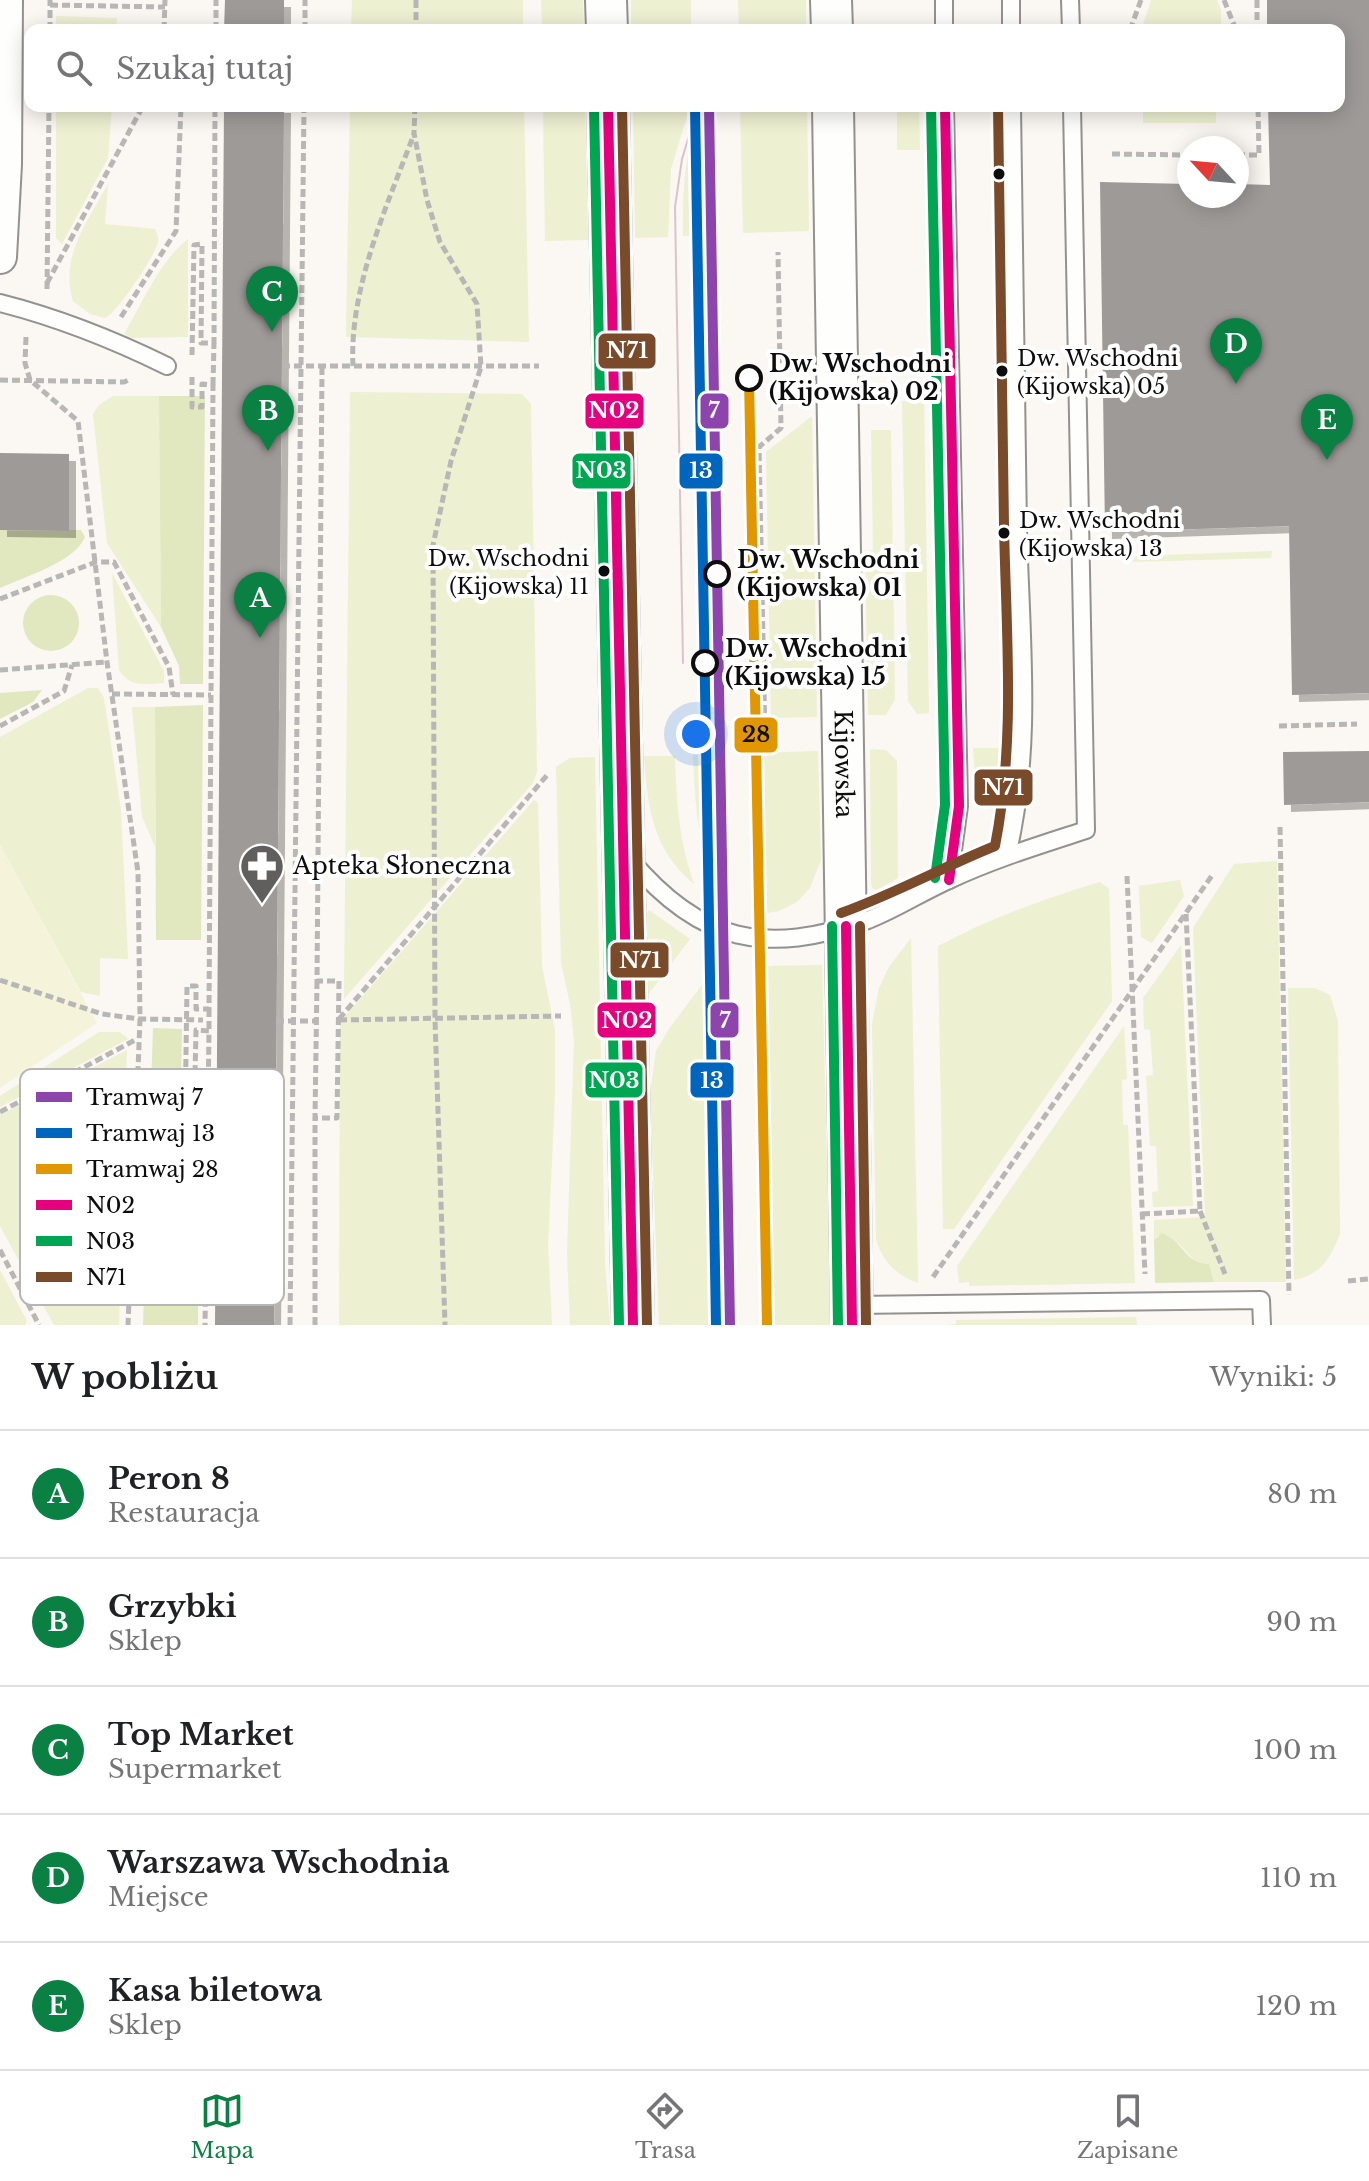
<!DOCTYPE html>
<html lang="pl">
<head>
<meta charset="utf-8">
<style>
  body { margin:0; font-family:"Libre Baskerville",serif; background:#f6f6f6; color:#202124 }
  .compass { position:absolute; left:1177px; top:136px; width:72px; height:72px; border-radius:50%; background:#fff; box-shadow:0 4px 20px #0003; rotate:296deg }
  .you { position:absolute; left:696px; top:734px; width:28px; height:28px; margin:-20px; border:6px solid #fff; border-radius:50%; background:#1a73e8; box-shadow:0 0 0 12px #1a73e833 }
  .badge { display:grid; place-items:center; width:52px; height:52px; border-radius:50%; background:#0b8043; color:#fff; font-size:26px; font-weight:700 }
  .pin { position:absolute; translate:-50% -66px; filter:drop-shadow(0 2px 4px #0008) }
  .pin::after { content:''; position:absolute; top:42px; width:28px; height:24px; background:inherit; clip-path:polygon(0 0,100% 0,50% 100%) }
  .list { margin:0; padding:0; list-style:none }
  h2 { display:flex; justify-content:space-between; align-items:center; height:104px; margin:0; padding:0 32px; font-size:34px }
  h2 small { font-size:26px; font-weight:400; color:#757577 }
  .list li { display:grid; grid-template-columns:52px 1fr auto; gap:24px; align-items:center; box-sizing:border-box; height:128px; padding:0 32px; border-top:2px solid #e0e0e0 }
  .list b { display:block; font-size:30px; white-space:nowrap }
  .list p { margin:0; font-size:26px; white-space:nowrap; color:#757577 }
  .list em { font-size:26px; font-style:normal; color:#757577 }
  .icon { flex:none; width:44px; height:44px; fill:none; stroke:currentColor; stroke-width:2; stroke-linecap:round; stroke-linejoin:round }
  .map { position:relative; flex:none; width:1369px; height:1325px; overflow:hidden }
  .search { position:absolute; background:#fff; box-shadow:0 4px 20px #0003; left:24px; right:24px; top:24px; height:88px; display:flex; align-items:center; gap:20px; box-sizing:border-box; padding:0 28px; border-radius:16px; color:#757577; font-size:30px }
  .sheet { height:744px; background:#fff }
  nav { display:flex; justify-content:space-around; align-items:center; box-sizing:border-box; height:112px; border-top:2px solid #e0e0e0; background:#fff; font-size:22px; color:#757577 }
  nav a { display:grid; justify-items:center; gap:4px }
  nav .on { color:#0b8043 }
  .map>svg:first-child { display:block }
  .green { fill:#edf0d1 }
  .forest { fill:#e1e8bf }
  .pitch { fill:#f5f4db }
  .building { fill:#9e9a98; filter:url(#shadow) }
  .lines { fill:none; stroke-linecap:round; stroke-linejoin:round }
  .service-casing { stroke:#949290; stroke-width:20 }
  .minor-casing { stroke:#949290; stroke-width:36 }
  .tertiary-casing { stroke:#949290; stroke-width:44 }
  .path { stroke:#b8b7b6; stroke-width:5; stroke-dasharray:8 4; stroke-linecap:butt }
  .service { stroke:#fefefd; stroke-width:16 }
  .minor { stroke:#fefefd; stroke-width:32 }
  .tertiary { stroke:#fefefd; stroke-width:40 }
  .tram { stroke:#d8c4ca; stroke-width:2 }
  .bus-1-casing { stroke:#fff; stroke-width:16 }
  .bus-2-casing { stroke:#fff; stroke-width:16 }
  .bus-3-casing { stroke:#fff; stroke-width:16 }
  .bus-1 { stroke:#e5007d; stroke-width:10 }
  .bus-2 { stroke:#00a651; stroke-width:10 }
  .bus-3 { stroke:#7a4b2a; stroke-width:10 }
  .tram-1-casing { stroke:#fff; stroke-width:16 }
  .tram-2-casing { stroke:#fff; stroke-width:16 }
  .tram-3-casing { stroke:#fff; stroke-width:16 }
  .tram-1 { stroke:#8e44ad; stroke-width:10 }
  .tram-2 { stroke:#0065bd; stroke-width:10 }
  .tram-3 { stroke:#e09701; stroke-width:10 }
  .bus-dot { fill:#0d0d0d; stroke:#fff; stroke-width:3 }
  .stop-dot { fill:#fff; stroke:#0d0d0d; stroke-width:4 }
  .labels { text-anchor:middle; stroke-width:8; stroke-linejoin:round; paint-order:stroke }
  .bus-label { font-size:22px; fill:#0d0d0d; stroke:#fff; text-anchor:start }
  .stop-label { font-size:24px; font-weight:bold; fill:#0d0d0d; stroke:#fff; text-anchor:start }
  .street-label { font-size:24px; fill:#0d0d0d; stroke:#fff }
  .poi-label { font-size:24px; fill:#0d0d0d; stroke:#fff; text-anchor:start }
  .key { fill:#fff; stroke:#b6b6b6; stroke-width:2 }
  .key-label { font-size:22px; fill:#0d0d0d }
  .line-badge { stroke:#fff; stroke-width:3 }
  .badge-label { font-size:22px; text-anchor:middle; font-weight:bold; fill:#fff }
  .pale-badge-label { font-size:22px; text-anchor:middle; font-weight:bold; fill:#111 }
</style>
</head>
<body>
<div class="map">
<svg width="1369" height="1325" viewBox="0 0 1369 1325">
  <defs>
    <filter id="shadow"><feDropShadow dx="7" dy="7" stdDeviation="0" flood-color="#0004"/></filter>
  </defs>
  <rect width="100%" height="100%" fill="#fbf7f2"/>
  <g class="green">
    <path d="M 352,0 L 523,0 L 523,30 L 351,30 Z"/>
    <path d="M 541,0 L 583,0 L 584,30 L 542,30 Z"/>
    <rect x="631" y="0" width="60" height="30"/>
    <path d="M 738,0 L 806,0 L 806,30 L 739,30 Z"/>
    <path d="M 1151,0 L 1217,0 L 1221,10 L 1221,27 L 1142,28 Z"/>
    <path d="M 56,16 L 117,18 L 116,30 L 56,30 Z"/>
    <path d="M 56,106 L 112,106 L 108,158 L 62,244 L 56,238 Z"/>
    <path d="M 350,106 L 524,106 L 529,342 L 346,337 Z"/>
    <path d="M 543,106 L 585,106 L 588,240 L 545,241 Z"/>
    <path d="M 633,106 L 690,106 L 671,169 L 668,237 L 635,238 Z"/>
    <path d="M 740,106 L 807,106 L 809,231 L 743,233 Z"/>
    <path d="M 897,106 L 919,106 L 920,150 L 897,150 Z"/>
    <rect x="1143" y="106" width="73" height="17"/>
    <path d="M 703,120 L 704,235 L 683,236 C 683,206 682,142 703,120 Z"/>
    <path d="M 108,184 L 105,224 L 155,229 C 157,234 159,237 158,242 C 155,256 117,313 105,318 L 90,314 L 73,301 C 59,257 88,221 108,184 Z"/>
    <path d="M 188,239 L 188,337 L 132,338 L 124,334 C 143,302 159,262 188,239 Z"/>
    <path d="M 350,392 L 522,394 L 531,404 L 537,772 L 533,783 L 344,999 Z"/>
    <path d="M 113,396 L 159,396 L 161,627 L 107,543 L 93,414 L 99,405 Z"/>
    <path d="M 902,401 L 924,401 L 929,713 L 917,714 L 908,701 Z"/>
    <path d="M 812,416 L 817,717 L 771,718 L 766,452 Z"/>
    <path d="M 871,430 L 891,430 L 895,699 L 886,715 L 868,715 L 865,551 L 873,550 Z"/>
    <path d="M 1272,551 L 1271,558 L 1132,562 L 1136,556 Z"/>
    <path d="M 112,573 L 164,671 L 164,683 C 146,684 130,688 119,670 Z"/>
    <path d="M 88,688 L 98,688 L 104,698 L 121,810 L 128,959 L 100,958 L 100,996 L 81,992 L 0,845 L 0,737 Z"/>
    <path d="M 132,707 L 155,707 L 155,847 L 142,816 Z"/>
    <path d="M 973,748 L 1001,748 L 996,787 L 989,801 L 976,786 Z"/>
    <path d="M 870,749 L 886,750 L 897,761 L 898,878 L 877,890 L 872,888 L 871,882 Z"/>
    <path d="M 818,751 L 821,860 L 810,888 L 797,902 L 779,911 L 754,915 L 752,753 Z"/>
    <path d="M 693,755 L 714,755 L 716,892 C 698,847 695,804 693,755 Z"/>
    <path d="M 644,756 L 675,756 C 676,800 679,842 694,884 C 652,849 648,808 644,756 Z"/>
    <path d="M 595,757 L 605,1263 L 610,1325 L 570,1325 L 567,1252 L 574,1040 L 570,1004 L 561,963 L 556,767 L 570,758 Z"/>
    <path d="M 534,800 L 538,803 L 542,966 L 555,1030 L 555,1094 L 548,1245 L 552,1325 L 339,1325 L 340,1022 Z"/>
    <path d="M 1277,861 L 1286,1282 L 1214,1282 L 1209,1264 C 1193,1262 1193,1259 1183,1248 C 1179,1243 1172,1239 1167,1235 L 1157,1236 L 1154,1240 L 1154,1220 L 1205,1217 L 1193,928 L 1234,864 Z"/>
    <path d="M 1180,880 L 1184,896 L 1152,943 L 1141,937 L 1139,886 Z"/>
    <path d="M 1100,882 L 1109,889 L 1112,1001 L 954,1229 L 943,1229 L 938,946 C 990,918 1044,899 1100,882 Z"/>
    <path d="M 649,910 L 690,939 L 647,996 L 645,918 Z"/>
    <path d="M 911,938 L 918,1283 C 896,1275 884,1263 876,1240 L 872,1024 L 879,988 L 889,967 Z"/>
    <path d="M 1181,945 L 1193,1206 L 1153,1207 L 1152,1192 L 1158,1191 L 1156,1146 L 1150,1146 L 1146,1076 L 1153,1075 L 1150,1030 L 1144,1029 L 1143,998 Z"/>
    <path d="M 822,965 L 831,1325 L 765,1325 L 758,966 Z"/>
    <path d="M 716,969 L 723,1325 L 659,1325 L 650,1095 L 656,1051 L 669,1029 L 710,974 Z"/>
    <path d="M 1288,988 L 1315,988 L 1330,995 L 1338,1021 L 1340,1234 C 1331,1257 1321,1275 1294,1280 Z"/>
    <path d="M 1124,1026 L 1127,1079 L 1122,1080 L 1123,1125 L 1128,1125 L 1135,1283 L 969,1286 L 969,1282 L 959,1283 L 957,1266 Z"/>
    <path d="M 99,1032 L 120,1032 L 128,1039 L 0,1107 L 0,1096 Z"/>
    <path d="M 127,1050 L 119,1325 L 54,1325 L 0,1226 L 0,1115 Z"/>
    <path d="M 0,1270 L 27,1321 L 25,1325 L 0,1325 Z"/>
    <path d="M 1136,1317 L 1137,1325 L 946,1325 L 956,1324 L 956,1320 Z"/>
  </g>
  <g class="forest">
    <path d="M 159,396 L 205,396 L 203,684 L 180,684 L 179,666 L 161,627 Z"/>
    <path d="M 0,530 L 81,530 L 85,537 C 75,562 24,577 0,588 Z"/>
    <circle cx="51" cy="623" r="28"/>
    <path d="M 42,690 L 33,702 L 0,719 L 0,693 Z"/>
    <path d="M 203,705 L 201,940 L 156,940 L 155,707 Z"/>
    <path d="M 153,1028 L 182,1029 L 180,1131 L 199,1132 L 198,1325 L 143,1325 Z"/>
    <path d="M 1162,1233 C 1186,1243 1182,1262 1209,1264 L 1214,1282 L 1155,1283 L 1154,1240 Z"/>
  </g>
  <path class="pitch" d="M 0,845 L 97,1023 L 0,1088 Z"/>
  <g class="building">
    <path d="M 225,0 L 284,0 L 284,30 L 224,30 Z"/>
    <path d="M 1267,0 L 1369,0 L 1369,693 L 1292,695 L 1289,526 L 1105,532 L 1100,182 L 1189,184 L 1189,196 L 1237,196 L 1237,184 L 1270,185 L 1268,106 L 1339,106 L 1339,30 L 1267,30 Z"/>
    <path d="M 224,106 L 284,106 L 274,1325 L 215,1325 Z"/>
    <path d="M 0,453 L 69,454 L 69,531 L 0,530 Z"/>
    <path d="M 1369,751 L 1369,802 L 1284,805 L 1283,752 Z"/>
  </g>
  <g class="lines">
    <g class="service-casing">
      <g id="service">
        <path d="M 944,0 L 944,30"/>
        <path d="M 1011,0 L 1011,30"/>
        <path d="M 1070,0 L 1071,30"/>
        <path d="M 945,106 L 959,806 L 949,880"/>
        <path d="M 0,303 C 59,318 112,339 167,366"/>
        <path d="M 1007,856 C 1033,746 1021,642 1018,530 C 1015,389 1015,247 1012,106"/>
        <path d="M 630,859 C 700,943 766,956 868,920 C 896,909 922,892 949,880 C 994,859 1040,845 1086,830 L 1072,106"/>
        <path d="M 853,1305 L 1261,1300 L 1262,1325"/>
      </g>
    </g>
    <g class="minor-casing">
      <path id="minor" d="M 0,257 L 5,164 L 6,0"/>
    </g>
    <g class="tertiary-casing">
      <g id="tertiary">
        <path d="M 606,0 L 607,30"/>
        <path d="M 831,0 L 832,30"/>
        <path d="M 608,106 L 633,1325"/>
        <path id="s1" d="M 833,106 L 852,1325"/>
      </g>
    </g>
    <g class="path">
      <path d="M 416,0 L 416,30"/>
      <path d="M 1224,0 L 1236,30"/>
      <path d="M 1257,0 L 1257,30"/>
      <path d="M 50,5 L 165,7"/>
      <path d="M 50,30 L 50,0"/>
      <path d="M 164,30 L 165,0"/>
      <path d="M 216,30 L 216,0"/>
      <path d="M 305,30 L 305,0"/>
      <path d="M 1130,30 L 1141,0"/>
      <path d="M 415,106 L 414,133 L 427,200 L 440,242 L 477,304 L 481,367 L 451,461 L 433,545 L 435,1019 L 445,1325"/>
      <path d="M 1112,154 L 1189,155"/>
      <path d="M 1237,155 L 1259,155 L 1258,106"/>
      <path d="M 700,255 L 708,738"/>
      <path d="M 47,283 L 143,106"/>
      <path d="M 47,289 L 49,106"/>
      <path d="M 121,317 L 176,231 L 181,106"/>
      <path d="M 26,337 L 25,363 L 30,380 L 78,421 L 107,662 L 138,872 L 140,1019 L 128,1325"/>
      <path d="M 192,355 L 194,245 L 202,244 L 201,343 L 214,343 L 215,106"/>
      <path d="M 282,366 L 539,366"/>
      <path d="M 353,366 C 349,288 387,206 414,134"/>
      <path d="M 192,377 L 192,407 L 202,407 L 202,384 L 213,385 L 209,1009 L 196,1009 L 196,986 L 187,986 L 185,1121 L 194,1122 L 196,1030 L 209,1031 L 205,1325"/>
      <path d="M 0,380 L 124,382 L 131,379"/>
      <path d="M 213,385 L 214,343"/>
      <path d="M 0,599 L 96,562 L 114,562 L 169,667 L 173,695"/>
      <path d="M 0,670 L 107,662"/>
      <path d="M 112,694 L 211,695"/>
      <path d="M 0,726 L 64,691 L 72,665"/>
      <path d="M 1279,726 L 1357,724"/>
      <path d="M 765,737 L 759,447 L 781,428 L 778,252"/>
      <path d="M 1280,827 L 1289,1295"/>
      <path d="M 1127,876 L 1145,1274"/>
      <path d="M 0,980 L 102,1014 L 140,1019 L 203,1020"/>
      <path d="M 317,981 L 315,1118 L 337,1118 L 339,981 L 317,981 L 322,366"/>
      <path d="M 209,1009 L 209,1031"/>
      <path d="M 339,1019 L 548,774"/>
      <path d="M 339,1020 L 561,1016"/>
      <path d="M 276,1021 L 317,1021"/>
      <path d="M 0,1112 L 137,1039"/>
      <path d="M 1200,1211 L 1225,1274"/>
      <path d="M 1142,1214 L 1200,1211 L 1186,914"/>
      <path d="M 0,1250 L 39,1325"/>
      <path d="M 933,1277 L 1213,874"/>
      <path d="M 1348,1281 L 1369,1279"/>
      <path d="M 290,1325 L 304,106"/>
      <path d="M 315,1325 L 315,1118"/>
    </g>
    <use href="#service" class="service"/>
    <use href="#minor" class="minor"/>
    <use href="#tertiary" class="tertiary"/>
    <path class="tram" d="M 683,663 L 675,207 L 682,159 L 698,106"/>
    <g class="bus-1-casing">
      <g id="bus-1">
        <path d="M 608,106 L 633,1325"/>
        <path d="M 945,106 L 959,806 L 949,880"/>
        <path d="M 846,926 L 852,1325"/>
      </g>
    </g>
    <g class="bus-2-casing">
      <g id="bus-2">
        <path d="M 594,106 L 619,1325"/>
        <path d="M 931,106 L 945,805 L 935,878"/>
        <path d="M 832,926 L 838,1325"/>
      </g>
    </g>
    <g class="bus-3-casing">
      <g id="bus-3">
        <path d="M 622,106 L 647,1325"/>
        <path d="M 841,913 C 894,894 943,867 995,846 C 1016,739 1006,633 1004,525 C 1001,386 1001,246 998,106"/>
        <path d="M 860,926 L 866,1325"/>
      </g>
    </g>
    <use href="#bus-1" class="bus-1"/>
    <use href="#bus-2" class="bus-2"/>
    <use href="#bus-3" class="bus-3"/>
    <g class="tram-1-casing">
      <path id="tram-1" d="M 709,106 L 730,1325"/>
    </g>
    <g class="tram-2-casing">
      <path id="tram-2" d="M 695,106 L 716,1325"/>
    </g>
    <g class="tram-3-casing">
      <path id="tram-3" d="M 749,378 L 767,1325"/>
    </g>
    <use href="#tram-1" class="tram-1"/>
    <use href="#tram-2" class="tram-2"/>
    <use href="#tram-3" class="tram-3"/>
  </g>
  <defs>
    <g id="pharmacy-pin" transform="scale(2.3)"><path d="M0 17L-7.5 6A9.5 9.5 0 1 1 7.5 6Z" fill="#605f5d" stroke="#fff"/><path d="M-2-6h4v4h4v4h-4v4h-4v-4h-4v-4h4Z" fill="#fff"/></g>
  </defs>
  <g fill-rule="evenodd">
    <use href="#pharmacy-pin" x="262" y="866"/>
  </g>
  <g class="bus-dot">
    <circle cx="999" cy="174" r="7"/>
    <circle cx="1002" cy="371" r="7"/>
    <circle cx="1004" cy="533" r="7"/>
    <circle cx="604" cy="571" r="7"/>
  </g>
  <g class="stop-dot">
    <circle cx="749" cy="378" r="12"/>
    <circle cx="717" cy="574" r="12"/>
    <circle cx="705" cy="663" r="12"/>
  </g>
  <g class="labels">
    <g class="bus-label">
      <text x="1017" y="366">Dw. Wschodni<tspan x="1017" dy="28">(Kijowska) 05</tspan></text>
      <text x="1019" y="528">Dw. Wschodni<tspan x="1019" dy="28">(Kijowska) 13</tspan></text>
      <text x="589" y="566" text-anchor="end">Dw. Wschodni<tspan x="589" dy="28">(Kijowska) 11</tspan></text>
    </g>
    <g class="stop-label">
      <text x="769" y="372">Dw. Wschodni<tspan x="769" dy="28">(Kijowska) 02</tspan></text>
      <text x="737" y="568">Dw. Wschodni<tspan x="737" dy="28">(Kijowska) 01</tspan></text>
      <text x="725" y="657">Dw. Wschodni<tspan x="725" dy="28">(Kijowska) 15</tspan></text>
    </g>
    <g class="street-label">
      <text dy="8" stroke="none"><textPath href="#s1" startOffset="658">Kijowska</textPath></text>
    </g>
    <g class="poi-label">
      <text x="293" y="874">Apteka Słoneczna</text>
    </g>
  </g>
  <rect x="20" y="1069" width="264" height="236" rx="12" class="key"/>
  <rect x="36" y="1092" width="36" height="10" fill="#8e44ad"/>
  <rect x="36" y="1128" width="36" height="10" fill="#0065bd"/>
  <rect x="36" y="1164" width="36" height="10" fill="#e09701"/>
  <rect x="36" y="1200" width="36" height="10" fill="#e5007d"/>
  <rect x="36" y="1236" width="36" height="10" fill="#00a651"/>
  <rect x="36" y="1272" width="36" height="10" fill="#7a4b2a"/>
  <g class="key-label">
    <text x="86" y="1105">Tramwaj 7</text>
    <text x="86" y="1141">Tramwaj 13</text>
    <text x="86" y="1177">Tramwaj 28</text>
    <text x="86" y="1213">N02</text>
    <text x="86" y="1249">N03</text>
    <text x="86" y="1285">N71</text>
  </g>
  <g class="line-badge">
    <rect x="597" y="332" width="60" height="38" rx="8" fill="#7a4b2a"/>
    <rect x="584" y="392" width="61" height="38" rx="8" fill="#e5007d"/>
    <rect x="699" y="392" width="31" height="38" rx="8" fill="#8e44ad"/>
    <rect x="571" y="452" width="61" height="38" rx="8" fill="#00a651"/>
    <rect x="678" y="452" width="46" height="38" rx="8" fill="#0065bd"/>
    <rect x="733" y="716" width="46" height="38" rx="8" fill="#e09701"/>
    <rect x="973" y="768" width="61" height="39" rx="8" fill="#7a4b2a"/>
    <rect x="609" y="941" width="61" height="38" rx="8" fill="#7a4b2a"/>
    <rect x="596" y="1001" width="61" height="38" rx="8" fill="#e5007d"/>
    <rect x="709" y="1001" width="31" height="38" rx="8" fill="#8e44ad"/>
    <rect x="584" y="1061" width="60" height="38" rx="8" fill="#00a651"/>
    <rect x="689" y="1061" width="46" height="38" rx="8" fill="#0065bd"/>
  </g>
  <g class="badge-label">
    <text x="627" y="358">N71</text>
    <text x="614" y="418">N02</text>
    <text x="714" y="418">7</text>
    <text x="601" y="478">N03</text>
    <text x="701" y="478">13</text>
    <text x="1003" y="795">N71</text>
    <text x="640" y="968">N71</text>
    <text x="627" y="1028">N02</text>
    <text x="725" y="1028">7</text>
    <text x="614" y="1088">N03</text>
    <text x="712" y="1088">13</text>
  </g>
  <g class="pale-badge-label">
    <text x="756" y="742">28</text>
  </g>
</svg>
<svg class="compass" viewBox="-18 -18 36 36"><path d="M0-13l5 13h-10z" fill="#e53935"/><path d="M0 13l5-13h-10z" fill="#757577"/></svg>
<div class="you"></div>
<div class="pin badge" style="left:260px;top:638px">A</div>
<div class="pin badge" style="left:268px;top:451px">B</div>
<div class="pin badge" style="left:272px;top:332px">C</div>
<div class="pin badge" style="left:1236px;top:384px">D</div>
<div class="pin badge" style="left:1327px;top:460px">E</div>
<div class="search"><svg class="icon" aria-label="search" viewBox="0 0 24 24"><circle cx="10" cy="10" r="6"/><path d="M15 15l6 6"/></svg>Szukaj tutaj</div>
</div>
<section class="sheet">
<h2>W pobliżu<small>Wyniki: 5</small></h2>
<ul class="list">
<li><span class="badge">A</span><div><b>Peron 8</b><p>Restauracja</p></div><em>80 m</em></li>
<li><span class="badge">B</span><div><b>Grzybki</b><p>Sklep</p></div><em>90 m</em></li>
<li><span class="badge">C</span><div><b>Top Market</b><p>Supermarket</p></div><em>100 m</em></li>
<li><span class="badge">D</span><div><b>Warszawa Wschodnia</b><p>Miejsce</p></div><em>110 m</em></li>
<li><span class="badge">E</span><div><b>Kasa biletowa</b><p>Sklep</p></div><em>120 m</em></li>
</ul>
</section>
<nav>
<a class="on"><svg class="icon" aria-label="map" viewBox="0 0 24 24"><path d="M3 6l6-2 6 2 6-2v14l-6 2-6-2-6 2zM9 4v14M15 6v14"/></svg>Mapa</a>
<a><svg class="icon" aria-label="directions" viewBox="0 0 24 24"><path d="M12 3l9 9-9 9-9-9zM9 14v-3h6M13 9l2 2-2 2"/></svg>Trasa</a>
<a><svg class="icon" aria-label="saved" viewBox="0 0 24 24"><path d="M7 4h10v16l-5-4-5 4z"/></svg>Zapisane</a>
</nav>
</body>
</html>
